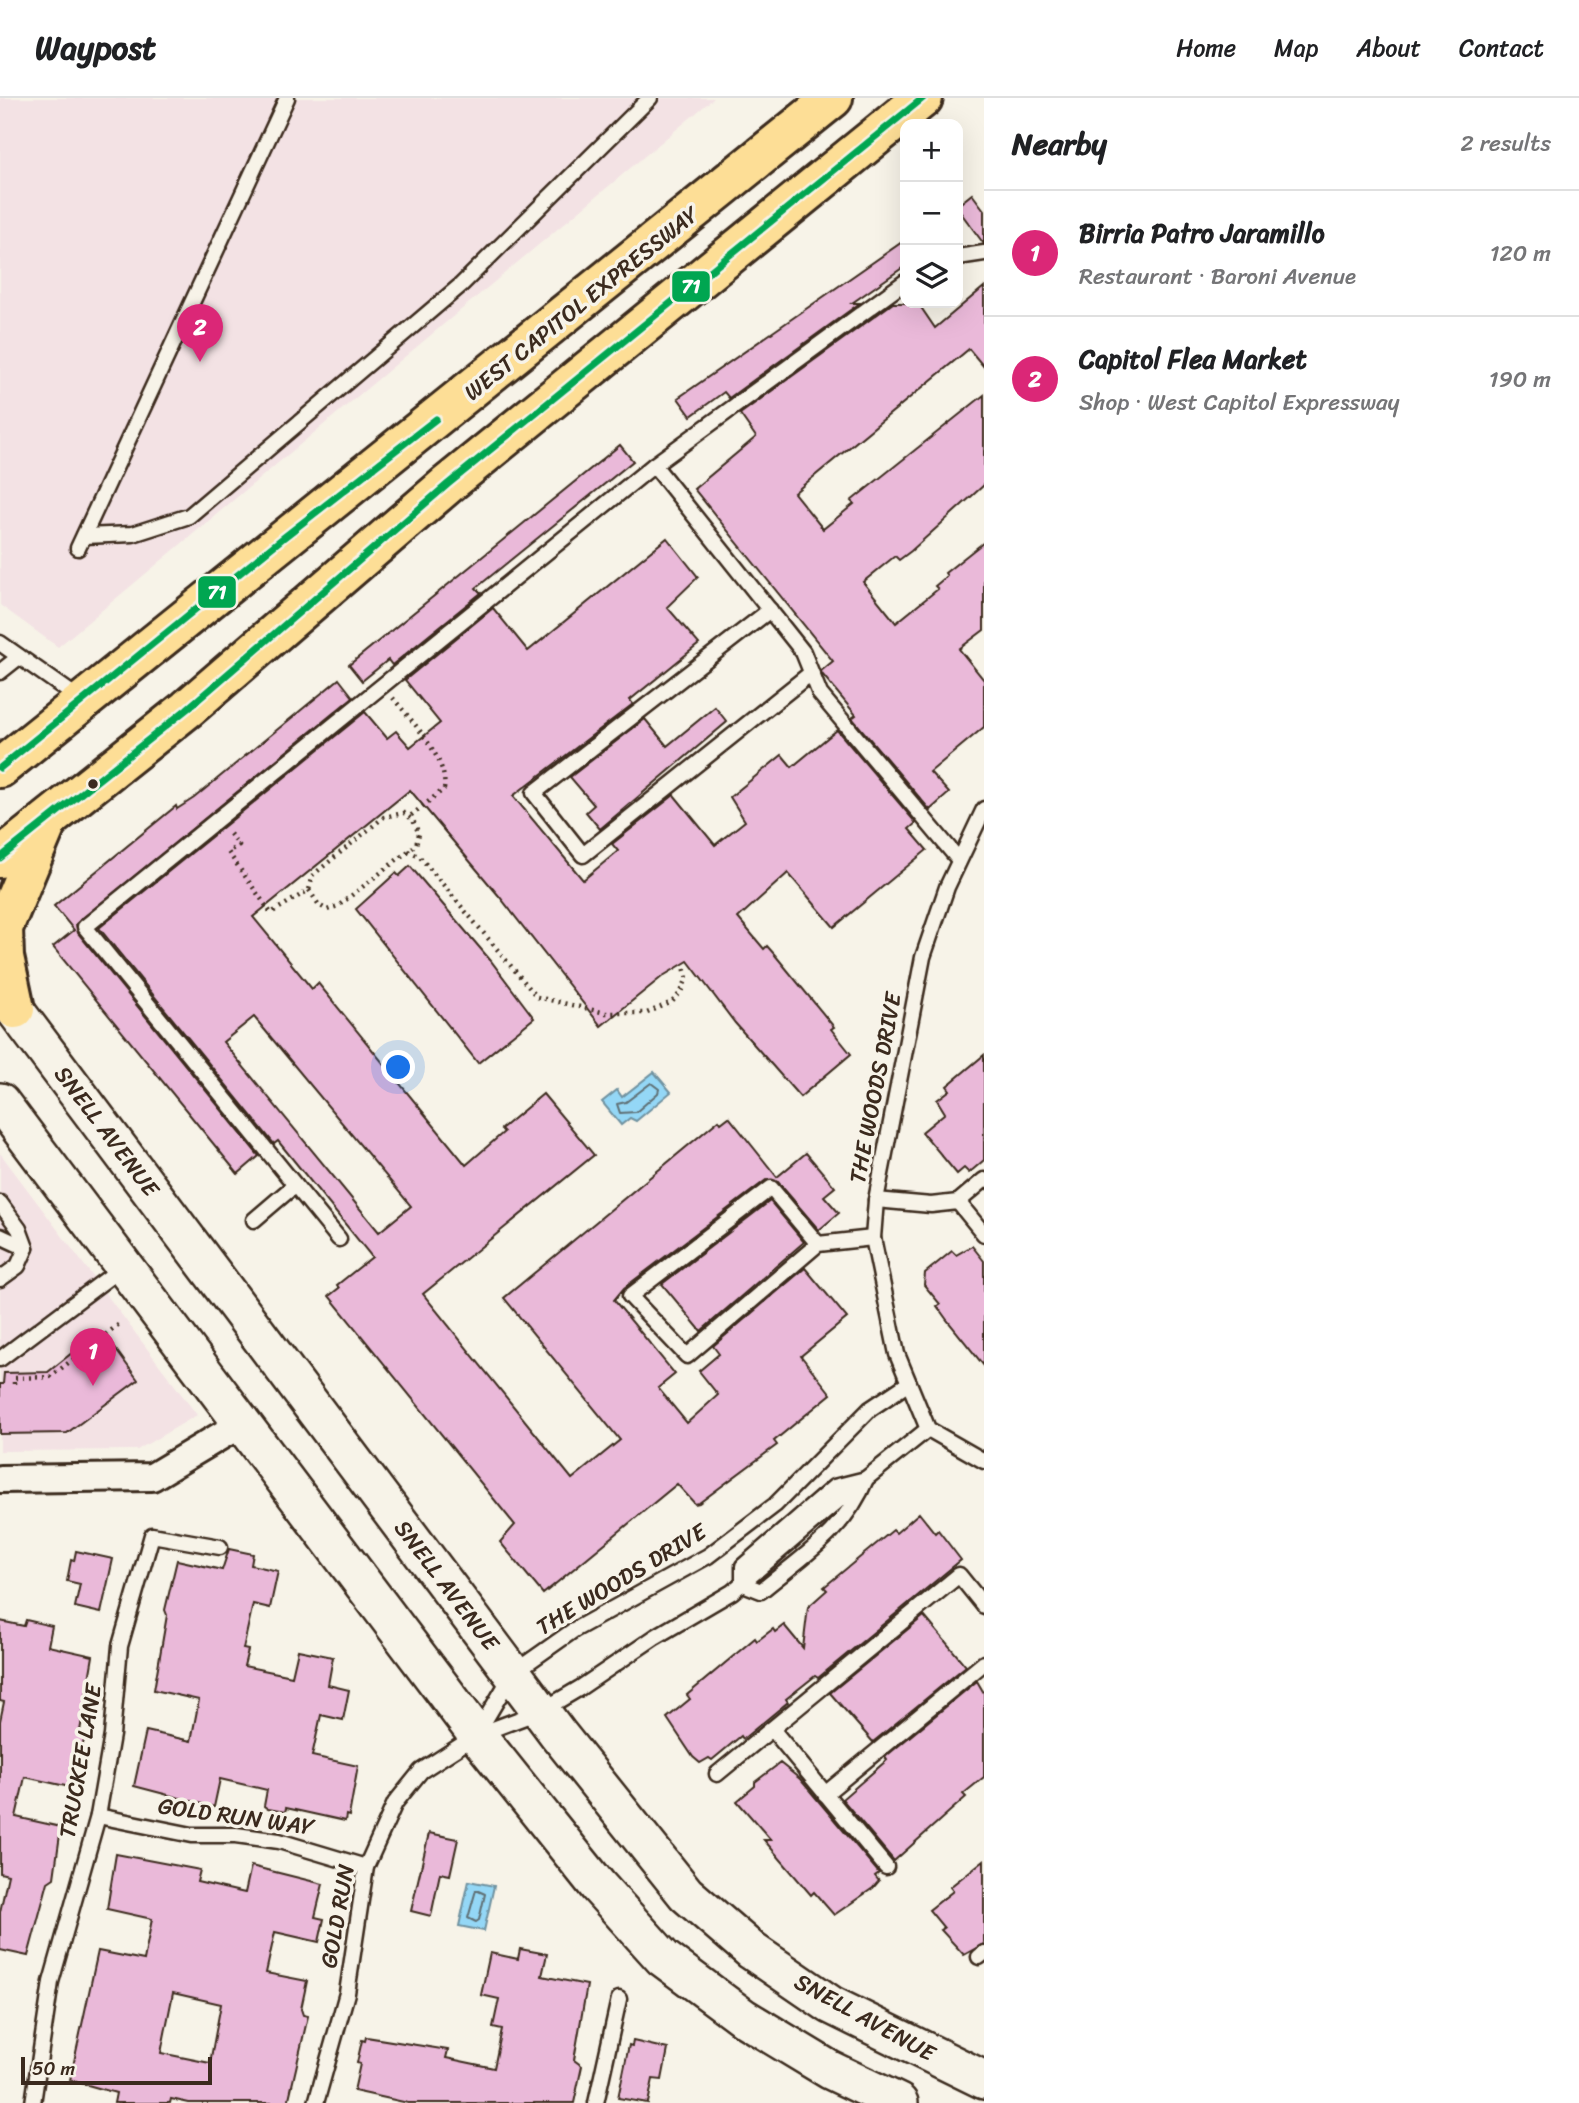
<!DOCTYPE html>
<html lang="en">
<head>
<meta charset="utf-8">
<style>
  body { margin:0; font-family:Sriracha,sans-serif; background:#f2f2f2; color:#202124 }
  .controls { position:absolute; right:21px; top:21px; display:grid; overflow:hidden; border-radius:14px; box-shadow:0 7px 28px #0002 }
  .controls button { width:63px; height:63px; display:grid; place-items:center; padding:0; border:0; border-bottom:2px solid #e0e0e0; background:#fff; color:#202124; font:35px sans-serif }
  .scale { position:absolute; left:21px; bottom:18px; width:191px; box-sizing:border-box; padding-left:7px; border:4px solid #3b2a1e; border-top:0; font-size:19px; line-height:24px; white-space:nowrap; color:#3b2a1e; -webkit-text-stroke:5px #f7f3e8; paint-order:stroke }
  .you { position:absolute; left:399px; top:970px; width:24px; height:24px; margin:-18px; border:5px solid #fff; border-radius:50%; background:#1a73e8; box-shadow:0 0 0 10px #1a73e833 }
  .badge { display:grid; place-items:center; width:46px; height:46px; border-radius:50%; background:#db2777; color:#fff; font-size:23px; font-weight:700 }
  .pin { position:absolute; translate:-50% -58px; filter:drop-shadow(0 2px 4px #0008) }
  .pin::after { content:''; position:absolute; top:37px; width:24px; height:21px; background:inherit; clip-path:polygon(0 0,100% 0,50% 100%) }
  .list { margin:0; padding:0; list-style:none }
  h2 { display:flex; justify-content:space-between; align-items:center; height:91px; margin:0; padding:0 28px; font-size:30px }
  h2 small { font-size:23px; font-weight:400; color:#757577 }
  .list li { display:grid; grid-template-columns:46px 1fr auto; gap:21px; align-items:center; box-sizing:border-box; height:126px; padding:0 28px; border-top:2px solid #e0e0e0 }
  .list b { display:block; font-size:26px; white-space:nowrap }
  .list p { margin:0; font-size:23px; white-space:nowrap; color:#757577 }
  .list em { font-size:23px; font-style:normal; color:#757577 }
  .icon { flex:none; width:38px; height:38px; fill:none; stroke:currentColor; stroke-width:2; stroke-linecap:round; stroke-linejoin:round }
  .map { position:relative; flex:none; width:984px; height:2005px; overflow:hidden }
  header { display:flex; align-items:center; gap:42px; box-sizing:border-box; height:98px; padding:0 35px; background:#fff; border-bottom:2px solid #e0e0e0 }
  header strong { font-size:33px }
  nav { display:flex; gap:38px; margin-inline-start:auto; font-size:24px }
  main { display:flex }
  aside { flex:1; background:#fff }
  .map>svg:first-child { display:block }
  .built { fill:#f3e2e4 }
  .water { fill:#94d7f6; stroke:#7092a0; stroke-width:2 }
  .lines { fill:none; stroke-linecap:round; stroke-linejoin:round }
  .shore { stroke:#5f6f74; stroke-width:2 }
  .building { fill:#eab9d9; stroke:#3b2a1e; stroke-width:2; fill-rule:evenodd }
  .lane-casing { stroke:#3b2a1e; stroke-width:19 }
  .street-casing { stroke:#3b2a1e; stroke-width:32 }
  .secondary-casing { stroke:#3b2a1e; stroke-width:42 }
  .highway-casing { stroke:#3b2a1e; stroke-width:44 }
  .path { stroke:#3b2a1e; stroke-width:4.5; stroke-dasharray:2 5; stroke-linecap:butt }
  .lane { stroke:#f7f3e8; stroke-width:14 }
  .street { stroke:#f7f3e8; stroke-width:26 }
  .secondary { stroke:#f7f3e8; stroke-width:37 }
  .highway { stroke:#fdde96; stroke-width:38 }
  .bus-1-casing { stroke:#f7f3e8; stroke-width:12 }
  .bus-1 { stroke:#00a651; stroke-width:7 }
  .bus-dot { fill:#3b2a1e; stroke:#f7f3e8; stroke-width:2.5 }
  .labels { text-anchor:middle; stroke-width:7; stroke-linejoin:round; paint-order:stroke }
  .street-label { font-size:23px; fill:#3b2a1e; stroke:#f7f3e8 }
  .line-badge { stroke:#f7f3e8; stroke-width:2.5 }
  .badge-label { font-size:19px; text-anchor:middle; font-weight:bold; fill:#fff }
</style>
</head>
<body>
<header>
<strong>Waypost</strong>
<nav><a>Home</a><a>Map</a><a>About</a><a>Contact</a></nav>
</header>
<main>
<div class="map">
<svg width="984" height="2005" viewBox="0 0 984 2005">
  <rect width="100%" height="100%" fill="#f7f3e8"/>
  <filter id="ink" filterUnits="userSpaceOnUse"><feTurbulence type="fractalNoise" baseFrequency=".0143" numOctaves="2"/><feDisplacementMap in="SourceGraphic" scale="14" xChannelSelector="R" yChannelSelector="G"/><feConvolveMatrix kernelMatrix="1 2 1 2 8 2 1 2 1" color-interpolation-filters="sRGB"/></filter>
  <g filter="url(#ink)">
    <g class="built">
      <path d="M 0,0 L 714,0 L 58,549 L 0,507 Z"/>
      <path d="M 0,1055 L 197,1317 L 137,1352 L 0,1353 Z"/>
    </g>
    <g class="water">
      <path d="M 654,974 L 671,994 L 636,1023 L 630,1020 L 621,1027 L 602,1004 L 617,992 L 622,999 Z"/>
      <path d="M 469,1783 L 494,1788 L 484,1833 L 459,1828 Z"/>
    </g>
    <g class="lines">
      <g class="shore">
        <path d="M 651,985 L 659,991 L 658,995 L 636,1014 L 620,1015 L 617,1006 L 626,1004 Z"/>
        <path d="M 476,1792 L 485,1796 L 479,1822 L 476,1824 L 468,1820 Z"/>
      </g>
    </g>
    <g class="building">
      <path d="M 972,96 L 984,112 L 984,146 L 958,111 L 958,107 Z"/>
      <path d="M 905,142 L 905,168 L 852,205 L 860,205 L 729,300 L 724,294 L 691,318 L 678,300 Z"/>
      <path d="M 984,189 L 984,269 L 969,251 L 794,395 L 823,431 L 854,406 L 851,403 L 984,297 L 984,387 L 911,453 L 899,462 L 895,458 L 863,484 L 896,525 L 938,491 L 935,488 L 947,478 L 945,475 L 984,444 L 984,532 L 959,551 L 984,582 L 984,629 L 930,674 L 949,695 L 930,712 L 852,620 L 856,617 L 822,576 L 821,573 L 833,563 L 694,391 L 756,339 L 740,316 L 893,205 L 918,205 L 935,230 Z"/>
      <path d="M 620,347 L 633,363 L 476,490 L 481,495 L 392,567 L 388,562 L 362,583 L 349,567 Z"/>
      <path d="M 667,440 L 698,479 L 667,509 L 699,546 L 630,602 L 633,606 L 513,698 L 583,782 L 618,753 L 612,746 L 674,697 L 715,747 L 745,723 L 730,699 L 782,657 L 792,669 L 837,632 L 916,725 L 909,731 L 927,752 L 834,829 L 788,775 L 738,820 L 764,851 L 767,848 L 775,857 L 834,929 L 831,931 L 851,956 L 800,999 L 735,925 L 688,863 L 663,878 L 601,928 L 499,798 L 410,692 L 253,819 L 312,891 L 318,885 L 466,1067 L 504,1034 L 501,1031 L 543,996 L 594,1057 L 423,1196 L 572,1381 L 620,1342 L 504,1200 L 719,1022 L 721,1025 L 729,1019 L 777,1079 L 806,1055 L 835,1089 L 824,1098 L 839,1115 L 819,1132 L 778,1084 L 766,1082 L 624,1190 L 614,1202 L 675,1276 L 658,1290 L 687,1325 L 718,1297 L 699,1273 L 719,1256 L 713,1248 L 805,1170 L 847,1220 L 801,1258 L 831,1296 L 774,1343 L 777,1347 L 699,1405 L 695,1406 L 677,1386 L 543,1496 L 500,1444 L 515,1427 L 329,1198 L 339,1190 L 337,1187 L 372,1159 L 278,1043 L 274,1046 L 99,830 L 365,614 L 387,640 L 396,633 L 410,649 L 440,625 L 405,582 L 493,510 L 528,553 ZM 254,919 L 411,1108 L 379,1134 L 223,944 Z"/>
      <path d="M 339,581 L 353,599 L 76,826 L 78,835 L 259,1058 L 238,1076 L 53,849 L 74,832 L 54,808 L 176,708 L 177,711 L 194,700 Z"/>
      <path d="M 715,609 L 727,624 L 600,731 L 586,714 L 594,707 L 570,679 L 645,621 L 667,648 Z"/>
      <path d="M 410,768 L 491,863 L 534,920 L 478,965 L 356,811 L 396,775 L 399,778 Z"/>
      <path d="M 984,957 L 984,1062 L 969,1075 L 964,1070 L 957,1076 L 922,1034 L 945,1015 L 937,1002 L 950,992 L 947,988 Z"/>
      <path d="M 770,1103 L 804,1144 L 701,1233 L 662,1186 Z"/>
      <path d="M 972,1148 L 984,1163 L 984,1268 L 947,1222 L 937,1208 L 940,1206 L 924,1187 L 925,1175 L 952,1153 L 956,1157 Z"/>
      <path d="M 97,1235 L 104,1244 L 108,1241 L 138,1282 L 67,1335 L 0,1336 L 0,1286 L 3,1286 L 4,1275 L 48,1274 Z"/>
      <path d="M 919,1415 L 935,1435 L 938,1432 L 961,1462 L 818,1580 L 815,1578 L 786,1601 L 788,1604 L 743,1641 L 741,1638 L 712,1662 L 709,1660 L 700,1665 L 693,1659 L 667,1620 L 690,1601 L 687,1597 L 755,1540 L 757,1543 L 773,1531 L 775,1534 L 784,1527 L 803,1550 L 808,1509 L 827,1492 L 824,1489 L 893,1432 L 896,1435 Z"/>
      <path d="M 229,1451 L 253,1456 L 251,1467 L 278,1473 L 270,1510 L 253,1506 L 243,1551 L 248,1552 L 244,1568 L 292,1578 L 298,1552 L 333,1559 L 328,1587 L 349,1592 L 343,1622 L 321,1617 L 312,1658 L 358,1668 L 349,1718 L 346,1717 L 345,1723 L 286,1710 L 285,1714 L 268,1711 L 264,1708 L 267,1692 L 220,1681 L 214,1709 L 134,1688 L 146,1633 L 191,1643 L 199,1602 L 154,1592 L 167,1517 L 165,1512 L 177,1462 L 222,1472 Z"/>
      <path d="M 76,1453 L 113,1461 L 101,1515 L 75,1509 L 80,1486 L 67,1483 L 71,1462 L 74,1463 Z"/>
      <path d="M 924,1518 L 966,1568 L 873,1644 L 830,1595 Z"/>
      <path d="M 26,1522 L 52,1528 L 48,1548 L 93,1558 L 80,1633 L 85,1639 L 70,1689 L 25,1679 L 16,1719 L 61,1729 L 54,1780 L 48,1784 L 28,1858 L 0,1852 L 0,1814 L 8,1777 L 0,1775 L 0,1623 L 4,1604 L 0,1603 L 0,1523 L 24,1528 Z"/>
      <path d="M 977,1583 L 984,1595 L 984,1679 L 963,1696 L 966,1699 L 894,1763 L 842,1701 L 887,1662 L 885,1659 Z"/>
      <path d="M 780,1665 L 800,1681 L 879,1775 L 875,1778 L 879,1783 L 873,1790 L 834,1817 L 814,1794 L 811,1797 L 764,1742 L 771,1742 L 737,1703 L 755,1688 L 755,1684 Z"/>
      <path d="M 429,1735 L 458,1741 L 450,1777 L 440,1775 L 431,1818 L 411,1813 Z"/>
      <path d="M 116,1756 L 200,1772 L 197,1784 L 245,1795 L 251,1768 L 323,1786 L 315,1819 L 324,1821 L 319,1844 L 275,1834 L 266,1875 L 307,1883 L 301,1911 L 303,1917 L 308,1918 L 288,2005 L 189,2005 L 171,2001 L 170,2005 L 114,2005 L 116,1995 L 70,1982 L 98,1853 L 144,1862 L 152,1821 L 107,1811 ZM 173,1895 L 221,1906 L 210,1965 L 161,1955 Z"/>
      <path d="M 984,1762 L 984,1846 L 964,1857 L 941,1832 L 944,1830 L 929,1812 L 953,1793 L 950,1789 Z"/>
      <path d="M 520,1851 L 547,1856 L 542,1878 L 587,1887 L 574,1962 L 582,1968 L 574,2005 L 408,2005 L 354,1993 L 360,1966 L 357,1965 L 362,1942 L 365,1943 L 366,1939 L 448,1952 L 446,1960 L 494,1970 L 502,1931 L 493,1929 L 499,1901 L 481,1897 L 490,1855 L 518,1861 Z"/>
      <path d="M 633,1943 L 668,1951 L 662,1982 L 653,1981 L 648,2005 L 618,2000 L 629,1947 L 632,1948 Z"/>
    </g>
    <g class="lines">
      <g class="lane-casing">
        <g id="lane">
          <path d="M 958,159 L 984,155"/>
          <path d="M 654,367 L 803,554 L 820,596 L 959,762"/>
          <path d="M 84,438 L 133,436 L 189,418 L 461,187 L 650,0"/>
          <path d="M 78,450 L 287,0"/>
          <path d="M 770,512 L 534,695 L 583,757 L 811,575"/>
          <path d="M 0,545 L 81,602"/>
          <path d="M 0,574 L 19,559"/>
          <path d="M 984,711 L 947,789 L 923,859 L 876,1102 L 873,1140 L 897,1256 L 928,1331 L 984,1363"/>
          <path d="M 876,1102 L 931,1107 L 958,1104 L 984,1082"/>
          <path d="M 958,1104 L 984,1136"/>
          <path d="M 0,1105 L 19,1131 L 26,1150 L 18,1168 L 0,1181"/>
          <path d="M 254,1122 L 295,1087"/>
          <path d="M 0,1138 L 26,1150"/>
          <path d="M 339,1141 L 85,829 L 654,367 L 905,184"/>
          <path d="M 818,1146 L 687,1258 L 630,1198 L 771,1090 L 818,1146 L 873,1140"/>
          <path d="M 0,1261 L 124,1168"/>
          <path d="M 866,1381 C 845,1433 803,1458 761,1493 L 743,1486 L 743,1468 L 834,1389 Z"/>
          <path d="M 772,1631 L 886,1769"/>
          <path d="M 478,1634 L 513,1575 L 574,1532 L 708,1458 L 775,1407 L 870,1311 L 909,1285"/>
          <path d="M 717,1676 L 959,1477 L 984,1508"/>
          <path d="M 825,1696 L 984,1565"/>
          <path d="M 98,1718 L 192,1737 L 236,1737 L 279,1743 L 366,1769"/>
          <path d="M 979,1859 L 984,1855"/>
          <path d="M 33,2005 L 51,1884 L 98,1718 L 112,1637 L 120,1548 L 152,1437 L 220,1449"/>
          <path d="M 316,2005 L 347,1895 L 366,1769 L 395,1705 L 421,1673 L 477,1637 L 541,1613 L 580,1590 L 655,1539 L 732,1494 L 838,1403 L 928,1331"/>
          <path d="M 596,2005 L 619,1901"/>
        </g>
      </g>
      <g class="street-casing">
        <path id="street" d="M 0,1381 L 152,1379 L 244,1324"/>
      </g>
      <g class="secondary-casing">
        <g id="secondary">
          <path d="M 0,892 L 558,1636 L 686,1796 L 752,1853 L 831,1907 L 984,1982"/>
          <path d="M 0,1004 L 477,1637 L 598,1788 L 663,1860 L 744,1920 L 830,1972 L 899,2005"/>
        </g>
      </g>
      <g class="highway-casing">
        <g id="highway">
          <path d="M 0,670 L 833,0"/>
          <path d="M 0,760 L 187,611 L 448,386 L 923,0"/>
          <path d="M 15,911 L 4,859 L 3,830 L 46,727"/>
        </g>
      </g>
      <g class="path">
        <path d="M 393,600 C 411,622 449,662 444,691 L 409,719"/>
        <path d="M 230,736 L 239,747 L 228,754 L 271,815 L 309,792 L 313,777 L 384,719 L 404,715 L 413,722 L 419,736 L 416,747 L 338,808 L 327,812 L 319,807 L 309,792"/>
        <path d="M 408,753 L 420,759 L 537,899 L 606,915 L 647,915 L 672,904 L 681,894 L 687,880 L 684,869"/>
        <path d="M 14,1286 L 14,1280 L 50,1279 L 122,1224"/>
      </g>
      <use href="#lane" class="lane"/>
      <use href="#street" class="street"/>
      <use href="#secondary" class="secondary"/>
      <use href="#highway" class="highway"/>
      <g class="bus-1-casing">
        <g id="bus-1">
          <path d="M 0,670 L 283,440 L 436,321"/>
          <path d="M 0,760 L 187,611 L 448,386 L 923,0"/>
        </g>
      </g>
      <use href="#bus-1" class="bus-1"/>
    </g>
  </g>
  <circle class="bus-dot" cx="93" cy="686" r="6"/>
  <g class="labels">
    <g class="street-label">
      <text transform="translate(581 205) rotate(-39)" y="8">WEST CAPITOL EXPRESSWAY</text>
      <text transform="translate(875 990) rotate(-79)" y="8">THE WOODS DRIVE</text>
      <text transform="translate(107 1033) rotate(53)" y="8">SNELL AVENUE</text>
      <text transform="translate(621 1481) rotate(-31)" y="8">THE WOODS DRIVE</text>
      <text transform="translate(447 1487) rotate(53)" y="8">SNELL AVENUE</text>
      <text transform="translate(80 1663) rotate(-80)" y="8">TRUCKEE LANE</text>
      <text transform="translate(236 1718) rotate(8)" y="8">GOLD RUN WAY</text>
      <text transform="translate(337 1818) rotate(-80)" y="8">GOLD RUN</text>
      <text transform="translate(865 1919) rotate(29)" y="8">SNELL AVENUE</text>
    </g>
  </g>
  <g class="line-badge">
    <rect x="671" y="172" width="40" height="33" rx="7" fill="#00a651"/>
    <rect x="197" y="477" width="40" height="34" rx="7" fill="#00a651"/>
  </g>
  <g class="badge-label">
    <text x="691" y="195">71</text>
    <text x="217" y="501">71</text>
  </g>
</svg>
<div class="controls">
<button>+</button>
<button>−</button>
<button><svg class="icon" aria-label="layers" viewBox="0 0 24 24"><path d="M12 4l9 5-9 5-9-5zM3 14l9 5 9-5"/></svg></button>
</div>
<div class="scale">50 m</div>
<div class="you"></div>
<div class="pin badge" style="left:93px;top:1288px">1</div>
<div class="pin badge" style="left:200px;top:264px">2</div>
</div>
<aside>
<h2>Nearby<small>2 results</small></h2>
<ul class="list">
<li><span class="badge">1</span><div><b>Birria Patro Jaramillo</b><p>Restaurant · Baroni Avenue</p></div><em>120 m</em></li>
<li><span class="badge">2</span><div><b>Capitol Flea Market</b><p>Shop · West Capitol Expressway</p></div><em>190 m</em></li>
</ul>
</aside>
</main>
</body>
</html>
